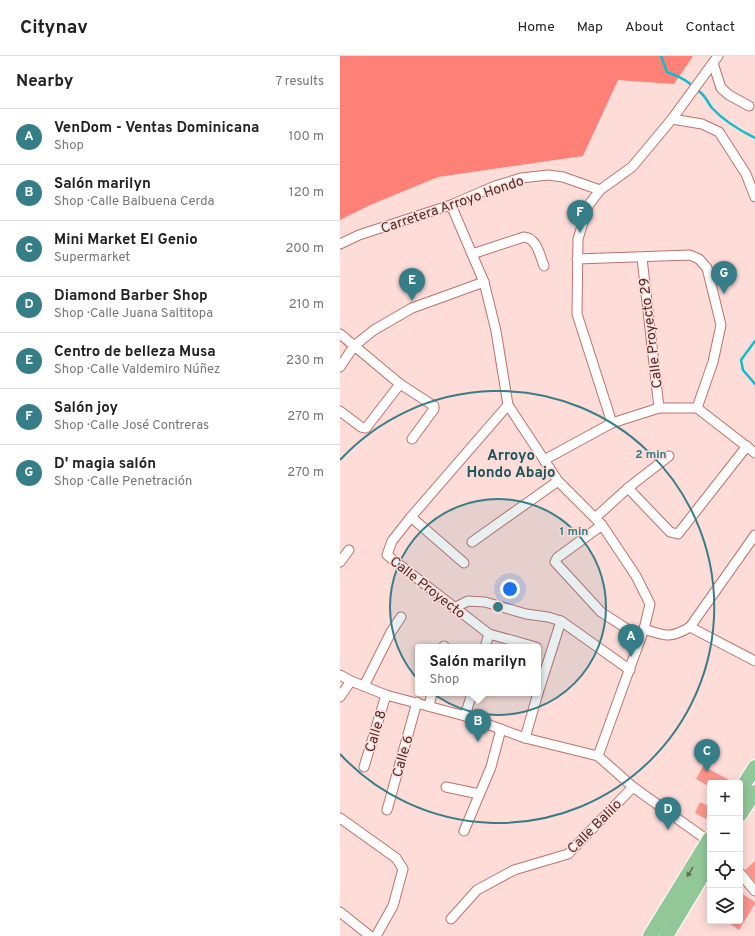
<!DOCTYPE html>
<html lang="en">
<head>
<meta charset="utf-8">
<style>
  body { margin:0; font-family:Overpass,sans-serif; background:#f2f2f2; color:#222 }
  .controls { position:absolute; right:12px; bottom:12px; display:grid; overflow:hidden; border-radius:4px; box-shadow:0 2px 10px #0003 }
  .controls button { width:36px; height:36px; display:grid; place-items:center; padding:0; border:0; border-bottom:1px solid #e0e0e0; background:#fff; color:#222; font:20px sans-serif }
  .you { position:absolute; left:170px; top:533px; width:14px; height:14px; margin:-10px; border:3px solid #fff; border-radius:50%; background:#1a73e8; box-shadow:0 0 0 6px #1a73e833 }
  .badge { display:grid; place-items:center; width:26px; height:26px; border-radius:50%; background:#367e87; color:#fff; font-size:13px; font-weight:700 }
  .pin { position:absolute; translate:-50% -33px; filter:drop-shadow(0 1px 2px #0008) }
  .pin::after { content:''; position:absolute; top:21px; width:14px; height:12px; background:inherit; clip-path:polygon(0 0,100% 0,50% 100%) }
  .popup { position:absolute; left:75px; top:588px; width:126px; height:52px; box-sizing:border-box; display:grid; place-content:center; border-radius:4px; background:#fff; filter:drop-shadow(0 1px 3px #0005); font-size:13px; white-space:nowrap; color:#767676 }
  .popup b { font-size:15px; color:#222 }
  .popup::after { content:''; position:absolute; left:50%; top:100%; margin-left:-8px; border:8px solid transparent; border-top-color:#fff }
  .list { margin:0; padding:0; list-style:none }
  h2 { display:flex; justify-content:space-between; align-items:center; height:52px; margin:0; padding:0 16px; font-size:17px }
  h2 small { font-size:13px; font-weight:400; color:#767676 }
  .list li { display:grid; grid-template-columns:26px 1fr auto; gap:12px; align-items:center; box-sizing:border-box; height:56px; padding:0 16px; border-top:1px solid #e0e0e0 }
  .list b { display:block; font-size:15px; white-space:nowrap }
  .list p { margin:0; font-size:13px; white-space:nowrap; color:#767676 }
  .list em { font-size:13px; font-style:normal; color:#767676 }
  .icon { flex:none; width:22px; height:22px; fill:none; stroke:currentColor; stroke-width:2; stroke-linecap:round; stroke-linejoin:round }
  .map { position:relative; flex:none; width:415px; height:880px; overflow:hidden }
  header { display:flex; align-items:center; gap:24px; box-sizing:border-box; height:56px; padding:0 20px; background:#fff; border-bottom:1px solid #e0e0e0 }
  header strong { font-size:19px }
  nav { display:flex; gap:22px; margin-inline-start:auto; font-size:14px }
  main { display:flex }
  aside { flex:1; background:#fff }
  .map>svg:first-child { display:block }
  .forest { fill:#fe8076 }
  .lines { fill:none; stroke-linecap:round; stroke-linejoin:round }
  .stream { stroke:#0dbecf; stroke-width:2.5 }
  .building { fill:#fa958b }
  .street-casing { stroke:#bc726b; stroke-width:11 }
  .primary-casing { stroke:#fff; stroke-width:16 }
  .street { stroke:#fff; stroke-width:9 }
  .primary { stroke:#92c798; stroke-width:14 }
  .oneway { fill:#676a55 }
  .ring { fill:none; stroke:#367e87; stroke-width:2 }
  .labels { text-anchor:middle; stroke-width:3; stroke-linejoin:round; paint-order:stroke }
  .street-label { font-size:14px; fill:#4b2c29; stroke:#fedcd8 }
  .neighbourhood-label { font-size:15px; font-weight:bold; fill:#1c575d; stroke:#fedcd8 }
  .centre { fill:#367e87; stroke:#fedcd8; stroke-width:2 }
  .ring-label { font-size:12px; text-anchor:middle; font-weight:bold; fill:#367e87; stroke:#fedcd8; stroke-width:3; stroke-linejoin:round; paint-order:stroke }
</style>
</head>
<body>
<header>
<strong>Citynav</strong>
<nav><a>Home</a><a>Map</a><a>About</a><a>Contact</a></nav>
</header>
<main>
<aside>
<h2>Nearby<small>7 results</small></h2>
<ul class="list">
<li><span class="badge">A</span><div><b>VenDom - Ventas Dominicana</b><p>Shop</p></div><em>100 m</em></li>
<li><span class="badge">B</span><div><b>Salón marilyn</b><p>Shop · Calle Balbuena Cerda</p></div><em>120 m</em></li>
<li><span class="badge">C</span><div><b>Mini Market El Genio</b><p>Supermarket</p></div><em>200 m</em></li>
<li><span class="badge">D</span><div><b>Diamond Barber Shop</b><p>Shop · Calle Juana Saltitopa</p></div><em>210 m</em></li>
<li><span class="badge">E</span><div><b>Centro de belleza Musa</b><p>Shop · Calle Valdemiro Núñez</p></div><em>230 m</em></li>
<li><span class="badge">F</span><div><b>Salón joy</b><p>Shop · Calle José Contreras</p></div><em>270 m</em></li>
<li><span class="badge">G</span><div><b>D' magia salón</b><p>Shop · Calle Penetración</p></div><em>270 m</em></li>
</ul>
</aside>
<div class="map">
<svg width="415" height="880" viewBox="0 0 415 880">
  <rect width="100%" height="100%" fill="#fedcd8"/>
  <path class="forest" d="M 0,0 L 353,0 L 334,28 L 278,24 L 243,100 L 98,121 L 30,149 L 0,164 Z"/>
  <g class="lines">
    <g class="stream">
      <path d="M 321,0 L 327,16 C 340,20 352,28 361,37 C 366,41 368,47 372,52 C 384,65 399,74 415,82"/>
      <path d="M 415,285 L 401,304 L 403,314 L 415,328"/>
    </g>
  </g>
  <g class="building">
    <path d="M 363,710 L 395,727 L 370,727 L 370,731 L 356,723 Z"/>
    <path d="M 360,746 L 370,751 L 370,756 L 366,763 L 355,757 Z"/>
    <path d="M 415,805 L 415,826 L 405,814 Z"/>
    <path d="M 400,836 L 415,846 L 415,848 L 399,874 L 386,865 L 400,865 Z"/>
  </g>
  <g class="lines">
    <g class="street-casing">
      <g id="street">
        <path d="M 373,7 L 381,32 L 389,39 L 409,50"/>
        <path d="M 332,63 L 362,68 L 379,76 L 406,118 L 415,141"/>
        <path d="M 111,149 L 144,226 L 156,275 L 168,349 L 218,425 L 262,469 L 296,520 L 310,548 L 304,573 L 258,700"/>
        <path d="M 0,188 L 19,179 L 111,149 L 155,130 L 181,122 L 208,119 L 223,121 L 260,134"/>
        <path d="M 132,198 L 184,181 C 197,182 200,200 204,210"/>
        <path d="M 302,202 L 319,352"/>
        <path d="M 237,203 L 350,199 L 359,203 L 367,212 L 381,269 L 373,306 L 357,352"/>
        <path d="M 0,278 L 60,328 L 26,372 L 21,371 L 0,355"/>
        <path d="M 0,311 L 14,290 L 34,274 L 72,252 L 144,226"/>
        <path d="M 60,328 L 94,350 L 94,353 L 72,383"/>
        <path d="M 168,349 L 71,461 L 52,485 L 47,499 L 149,578 L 196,591"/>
        <path d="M 357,352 L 415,397"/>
        <path d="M 272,367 L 237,258 L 238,183 L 248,150 L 260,134 L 292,111 L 332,63 L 378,0"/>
        <path d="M 204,404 L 272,367 L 319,352 L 357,352"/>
        <path d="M 288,432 L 330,476 L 338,478 L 407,390"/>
        <path d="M 71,461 L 124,507"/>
        <path d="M 256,461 L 288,432 L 329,400"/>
        <path d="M 262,469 L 217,502 L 215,506 L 261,556 L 301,582"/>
        <path d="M 132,486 L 218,425"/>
        <path d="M 0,506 L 9,494"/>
        <path d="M 114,552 L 128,545 L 145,546 L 186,558 L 208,561 L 221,565 L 290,614"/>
        <path d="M 350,571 L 415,605"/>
        <path d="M 304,573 C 325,580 330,583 350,571 L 415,479"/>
        <path d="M 104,591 L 104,590"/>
        <path d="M 145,591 L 149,578"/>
        <path d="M 0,619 L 11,625 L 46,639 L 125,660 L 185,682 L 258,700 L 293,731 L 370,786"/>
        <path d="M 24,630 L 51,576 L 61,561"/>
        <path d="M 198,637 L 221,565"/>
        <path d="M 0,641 L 11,625"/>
        <path d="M 89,650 L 92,637"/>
        <path d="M 125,660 L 132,637"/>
        <path d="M 185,682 L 198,637"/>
        <path d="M 24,711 L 46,639"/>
        <path d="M 106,731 L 139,738"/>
        <path d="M 47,754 L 77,646"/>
        <path d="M 0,762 L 56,802 L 63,813 L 53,850 L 36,880"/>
        <path d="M 124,775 L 151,711 L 161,673"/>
        <path d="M 400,817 L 415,835"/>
        <path d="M 0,856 L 30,880"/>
        <path d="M 111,863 L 137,834 L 174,814 L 228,798 L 293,731"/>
      </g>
    </g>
    <g class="primary-casing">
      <g id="primary">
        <path d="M 400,735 L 415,711"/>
        <path d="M 400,759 L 415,736"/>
        <path d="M 310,880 L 370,782"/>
        <path d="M 326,880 L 370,807"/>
      </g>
    </g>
    <use href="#street" class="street"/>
    <use href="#primary" class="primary"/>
  </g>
  <defs><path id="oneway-solid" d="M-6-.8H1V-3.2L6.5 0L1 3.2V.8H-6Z"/></defs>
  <use class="oneway" href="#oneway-solid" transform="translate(350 816) rotate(121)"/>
  <circle cx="158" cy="551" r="108" fill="#367e87" fill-opacity=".12"/>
  <g class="ring">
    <circle cx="158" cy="551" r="108"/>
    <path d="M0 404A216 216 0 1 1 0 698"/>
  </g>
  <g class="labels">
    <g class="street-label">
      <text transform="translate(112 148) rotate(-19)" y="5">Carretera Arroyo Hondo</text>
      <text transform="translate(310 277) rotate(-97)" y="5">Calle Proyecto 29</text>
      <text transform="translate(88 531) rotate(38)" y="5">Calle Proyecto</text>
      <text transform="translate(35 675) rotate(-73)" y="5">Calle 8</text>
      <text transform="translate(62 700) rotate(-74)" y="5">Calle 6</text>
      <text transform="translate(254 770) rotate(-45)" y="5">Calle Balilo</text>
    </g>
    <g class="neighbourhood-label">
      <text x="171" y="404">Arroyo<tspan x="171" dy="17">Hondo Abajo</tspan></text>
    </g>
  </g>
  <circle cx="158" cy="551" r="6" class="centre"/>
  <g class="ring-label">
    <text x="311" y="402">2 min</text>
    <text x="234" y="479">1 min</text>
  </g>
</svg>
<div class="controls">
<button>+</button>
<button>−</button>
<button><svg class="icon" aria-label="locate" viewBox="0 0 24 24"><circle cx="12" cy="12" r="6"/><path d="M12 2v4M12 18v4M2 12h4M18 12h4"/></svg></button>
<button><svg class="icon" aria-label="layers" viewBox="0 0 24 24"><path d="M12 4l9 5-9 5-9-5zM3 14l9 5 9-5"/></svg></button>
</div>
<div class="you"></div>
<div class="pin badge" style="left:291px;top:601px">A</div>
<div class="pin badge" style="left:138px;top:686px">B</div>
<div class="popup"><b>Salón marilyn</b>Shop</div>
<div class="pin badge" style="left:367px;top:716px">C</div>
<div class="pin badge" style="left:328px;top:774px">D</div>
<div class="pin badge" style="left:72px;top:245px">E</div>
<div class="pin badge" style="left:240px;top:177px">F</div>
<div class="pin badge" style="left:384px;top:238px">G</div>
</div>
</main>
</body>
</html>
